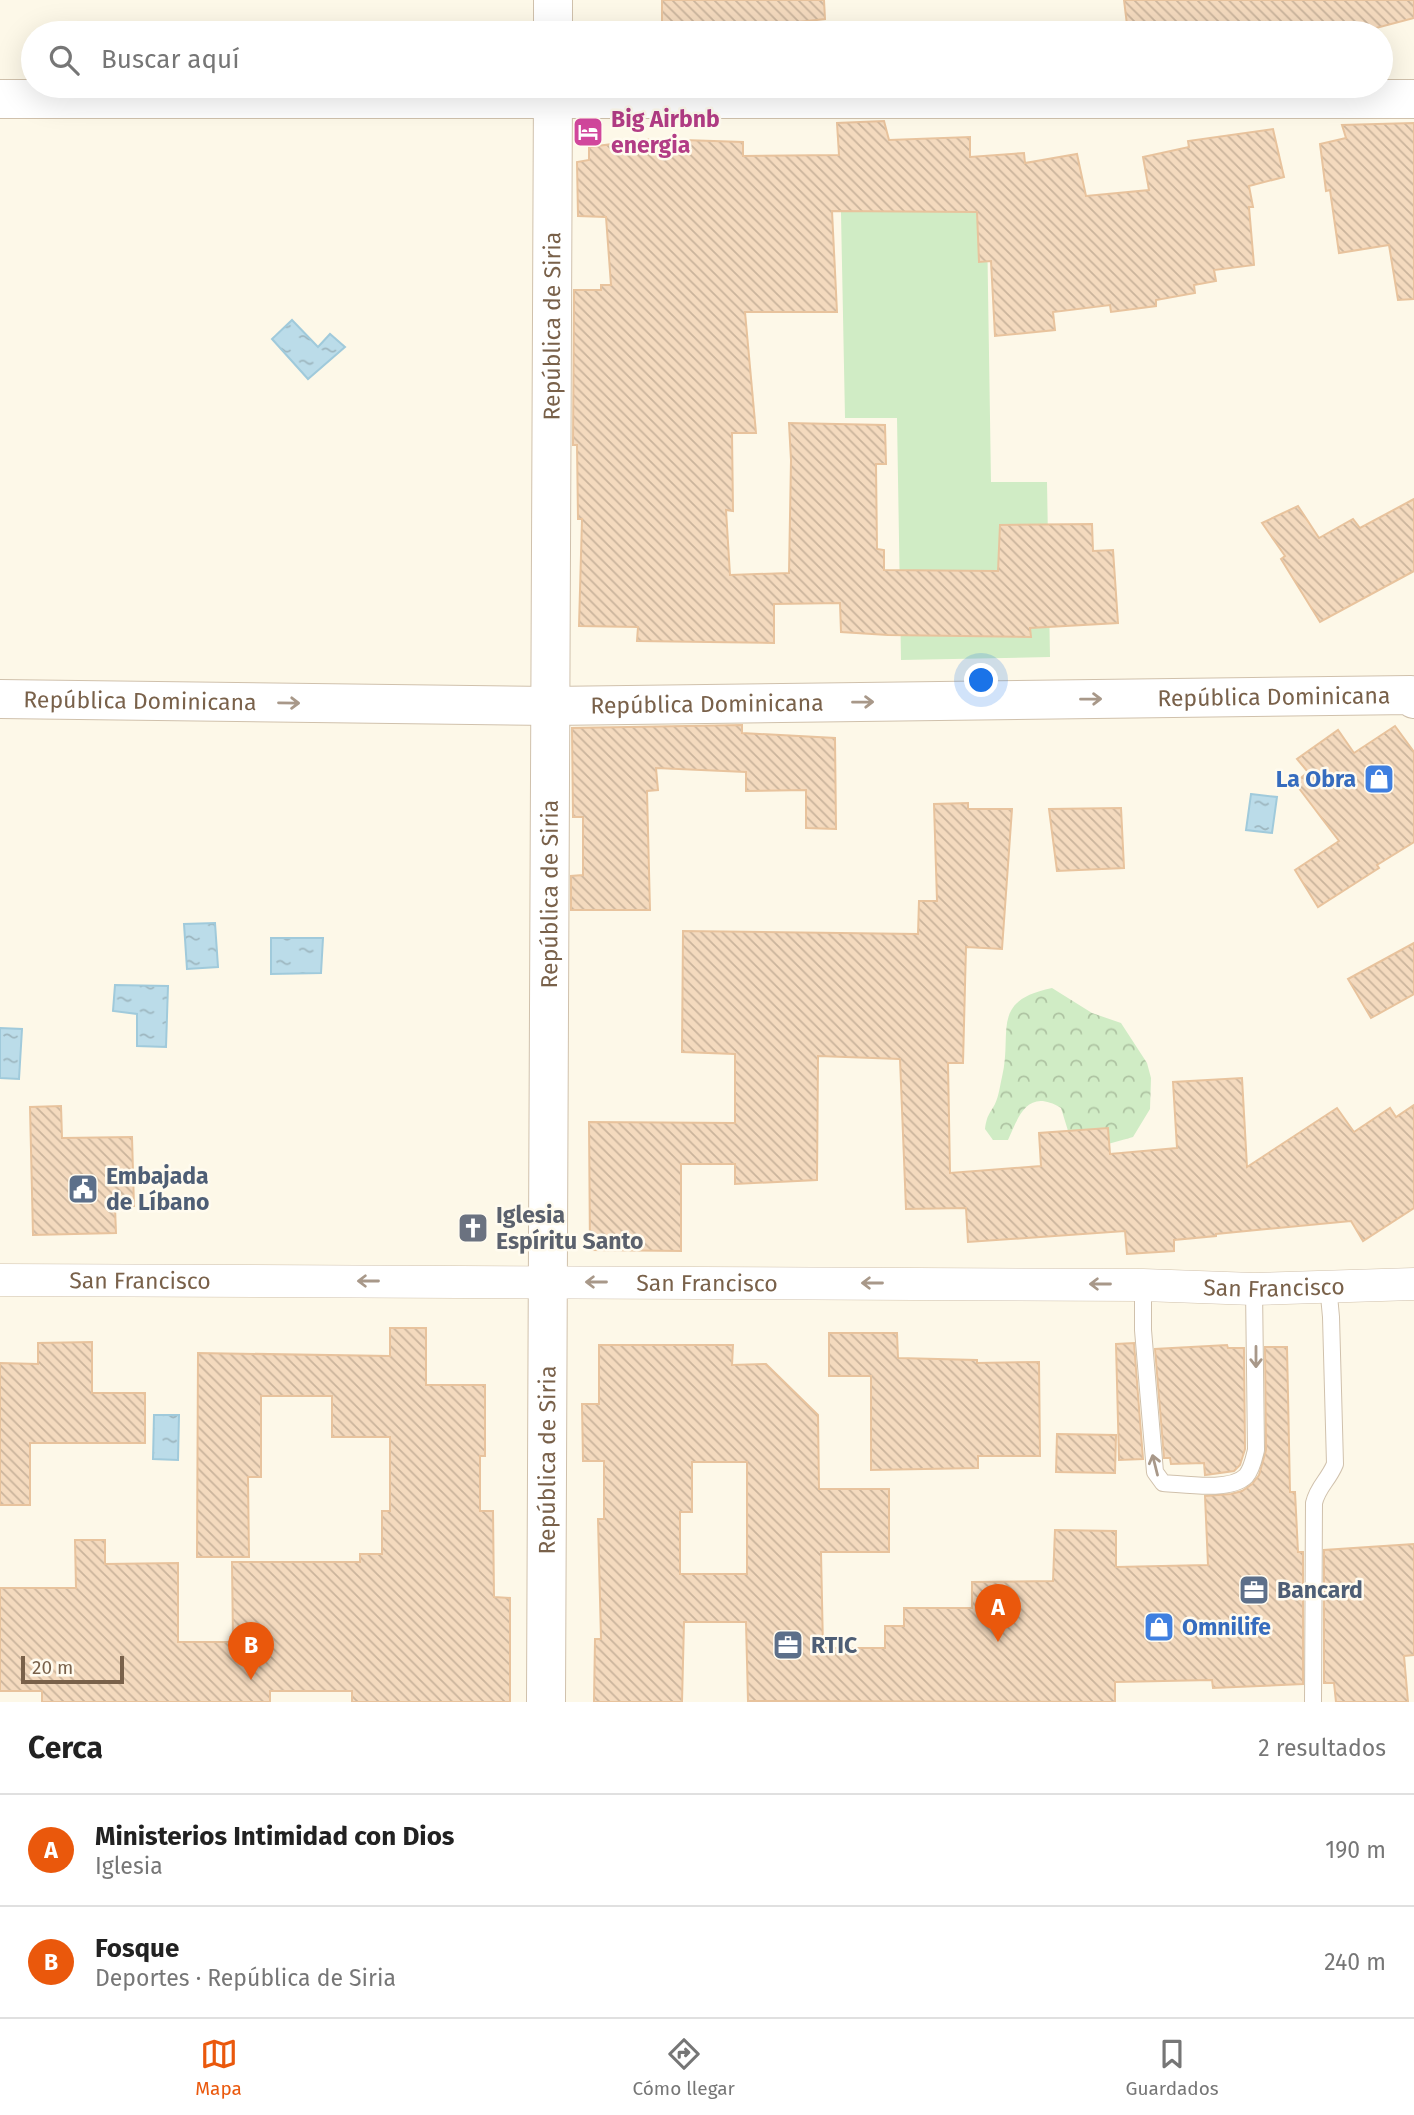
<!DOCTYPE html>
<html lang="es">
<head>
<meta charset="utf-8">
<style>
  body { margin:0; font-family:"Fira Sans",sans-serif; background:#f2f2f2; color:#222 }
  .scale { position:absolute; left:21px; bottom:18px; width:103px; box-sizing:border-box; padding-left:7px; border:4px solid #79614a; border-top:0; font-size:19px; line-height:24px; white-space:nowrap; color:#79614a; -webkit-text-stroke:5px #fffbef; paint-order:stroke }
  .you { position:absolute; left:982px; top:681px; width:24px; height:24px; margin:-18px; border:5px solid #fff; border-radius:50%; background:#1a73e8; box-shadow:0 0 0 10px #1a73e833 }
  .badge { display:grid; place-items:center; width:46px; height:46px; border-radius:50%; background:#ea580c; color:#fff; font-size:23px; font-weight:700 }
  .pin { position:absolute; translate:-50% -58px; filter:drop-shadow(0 2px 4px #0008) }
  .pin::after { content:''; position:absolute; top:37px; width:24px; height:21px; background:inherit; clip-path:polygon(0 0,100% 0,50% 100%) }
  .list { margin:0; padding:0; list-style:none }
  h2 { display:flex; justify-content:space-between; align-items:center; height:91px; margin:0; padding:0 28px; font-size:30px }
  h2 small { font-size:23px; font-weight:400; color:#767676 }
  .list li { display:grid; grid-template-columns:46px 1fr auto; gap:21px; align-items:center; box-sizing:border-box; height:112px; padding:0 28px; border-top:2px solid #e0e0e0 }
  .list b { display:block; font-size:26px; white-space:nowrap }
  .list p { margin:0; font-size:23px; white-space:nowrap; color:#767676 }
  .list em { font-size:23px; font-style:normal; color:#767676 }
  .icon { flex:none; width:38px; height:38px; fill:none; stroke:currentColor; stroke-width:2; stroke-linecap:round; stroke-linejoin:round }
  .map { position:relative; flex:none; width:1414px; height:1702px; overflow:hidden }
  .search { position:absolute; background:#fff; box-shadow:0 7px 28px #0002; left:21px; right:21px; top:21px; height:77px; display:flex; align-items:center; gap:18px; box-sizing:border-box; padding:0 24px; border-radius:38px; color:#767676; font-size:26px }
  .sheet { height:315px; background:#fff }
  nav { display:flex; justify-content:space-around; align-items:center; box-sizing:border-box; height:98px; border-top:2px solid #e0e0e0; background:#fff; font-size:19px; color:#767676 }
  nav a { display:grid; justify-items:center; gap:4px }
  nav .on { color:#ea580c }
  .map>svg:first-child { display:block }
  .forest { fill:url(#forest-crowns) }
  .green { fill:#d0ecc5 }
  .water { fill:url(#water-ripples); stroke:#a0cadb; stroke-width:2 }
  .building { fill:url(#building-back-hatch); stroke:#e8c39d; stroke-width:2; fill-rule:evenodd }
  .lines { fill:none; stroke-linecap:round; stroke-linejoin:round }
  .service-casing { stroke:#d0c1ac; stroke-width:18 }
  .minor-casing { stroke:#d0c1ac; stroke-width:33 }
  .tertiary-casing { stroke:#d0c1ac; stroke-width:40 }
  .service { stroke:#fff; stroke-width:16 }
  .minor { stroke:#fff; stroke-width:32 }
  .tertiary { stroke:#fff; stroke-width:38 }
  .oneway { stroke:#a89889 }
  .labels { text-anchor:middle; stroke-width:5; stroke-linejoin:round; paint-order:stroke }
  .hotel-label { font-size:23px; font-weight:bold; fill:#b23c85; stroke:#fffbef; text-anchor:start }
  .street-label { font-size:23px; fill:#79614a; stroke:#fffbef }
  .shop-label { font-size:23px; font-weight:bold; fill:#366cbe; stroke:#fffbef; text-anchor:end }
  .service-label { font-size:23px; font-weight:bold; fill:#4e5e75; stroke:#fffbef; text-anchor:start }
  .worship-label { font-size:23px; font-weight:bold; fill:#5b616d; stroke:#fffbef; text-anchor:start }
</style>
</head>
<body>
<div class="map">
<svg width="1414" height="1702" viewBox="0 0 1414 1702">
  <defs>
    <pattern id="forest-crowns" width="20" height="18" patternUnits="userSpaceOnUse" patternTransform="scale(1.75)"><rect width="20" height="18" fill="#d0ecc5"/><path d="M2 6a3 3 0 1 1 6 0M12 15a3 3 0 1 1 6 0" fill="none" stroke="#aec3a2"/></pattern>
    <pattern id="water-ripples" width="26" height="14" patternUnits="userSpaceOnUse" patternTransform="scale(1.75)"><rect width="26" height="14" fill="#bbdce9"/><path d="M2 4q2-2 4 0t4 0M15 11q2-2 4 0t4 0" fill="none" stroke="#9db6bf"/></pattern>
    <pattern id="building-back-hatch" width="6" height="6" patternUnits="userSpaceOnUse" patternTransform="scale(1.75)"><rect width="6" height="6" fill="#f4dabe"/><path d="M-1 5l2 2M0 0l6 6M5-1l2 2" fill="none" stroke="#cab49c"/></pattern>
  </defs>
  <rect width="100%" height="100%" fill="#fdf8e8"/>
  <path class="forest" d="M 1052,988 L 1092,1013 L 1121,1023 L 1147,1063 L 1151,1078 L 1150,1109 L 1133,1137 L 1108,1144 L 1069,1134 L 1061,1108 C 1028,1088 1019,1115 1008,1140 L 993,1140 L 985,1129 C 987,1115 989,1115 995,1104 C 999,1096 1000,1085 1002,1077 C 1013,1032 989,1001 1052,988 Z"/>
  <path class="green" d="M 986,160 L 991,482 L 1047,482 L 1050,657 L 901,660 L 897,418 L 845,418 L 840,162 Z"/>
  <g class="water">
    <path d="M 292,320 L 318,347 L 330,334 L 345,347 L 308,379 L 272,339 Z"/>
    <path d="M 1251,794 L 1277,797 L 1272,833 L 1246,830 Z"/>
    <path d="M 215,923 L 218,967 L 187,969 L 184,924 Z"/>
    <path d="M 271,938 L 323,938 L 321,973 L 271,974 Z"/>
    <path d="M 115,985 L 168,986 L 166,1047 L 137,1046 L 137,1014 L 113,1011 Z"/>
    <path d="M 0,1028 L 22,1029 L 19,1079 L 0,1078 Z"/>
    <path d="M 154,1415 L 179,1415 L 178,1460 L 153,1459 Z"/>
  </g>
  <g class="building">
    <path d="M 662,0 L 824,0 L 825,19 L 745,28 L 745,33 L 662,33 Z"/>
    <path d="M 1124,0 L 1414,0 L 1414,18 L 1357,33 L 1269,33 L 1265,22 L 1218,33 L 1128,33 Z"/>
    <path d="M 884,121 L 889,140 L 970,137 L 970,157 L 1024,153 L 1025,163 L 1077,154 L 1086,196 L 1149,190 L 1143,157 L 1189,147 L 1188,141 L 1273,129 L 1284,177 L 1249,186 L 1253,207 L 1249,207 L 1254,265 L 1214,270 L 1216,281 L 1194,285 L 1195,293 L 1156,300 L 1156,306 L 1111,312 L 1110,305 L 1053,312 L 1055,330 L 995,336 L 991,261 L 979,262 L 977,212 L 832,211 L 837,312 L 745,312 L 756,433 L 732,433 L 733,511 L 726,510 L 730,575 L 789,573 L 791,460 L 789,423 L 885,425 L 886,464 L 876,464 L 877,549 L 884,550 L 884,570 L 998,571 L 1000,525 L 1092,524 L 1093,551 L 1113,550 L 1118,623 L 1030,628 L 1031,637 L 888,635 L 841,632 L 840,603 L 774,604 L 774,643 L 637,641 L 638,627 L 579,626 L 582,519 L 578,519 L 577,445 L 573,445 L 574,290 L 601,290 L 601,285 L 611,285 L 606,217 L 578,216 L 577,162 L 589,160 L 589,147 L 653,139 L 743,142 L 743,156 L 839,155 L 837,123 Z"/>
    <path d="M 1414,123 L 1414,299 L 1398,300 L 1389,245 L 1339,253 L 1330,190 L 1326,191 L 1320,144 L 1346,138 L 1342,125 Z"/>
    <path d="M 1414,499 L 1414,571 L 1320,622 L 1281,559 L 1285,556 L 1262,523 L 1298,506 L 1319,538 L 1353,519 L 1360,528 Z"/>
    <path d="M 742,725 L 742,733 L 835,738 L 836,829 L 806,828 L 806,790 L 746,791 L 746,772 L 656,768 L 658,790 L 647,791 L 650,910 L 571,910 L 571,876 L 583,875 L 583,817 L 573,817 L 572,728 Z"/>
    <path d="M 1395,726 L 1414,752 L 1414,842 L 1377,865 L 1379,868 L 1318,907 L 1295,870 L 1339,841 L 1295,783 L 1308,772 L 1297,759 L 1338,730 L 1354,753 Z"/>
    <path d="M 968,803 L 968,809 L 1012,809 L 1002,949 L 966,947 L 963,1063 L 948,1063 L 950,1173 L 1041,1166 L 1039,1133 L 1108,1128 L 1110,1154 L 1177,1148 L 1173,1082 L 1242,1078 L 1247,1167 L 1337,1108 L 1354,1132 L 1390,1108 L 1396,1117 L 1414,1105 L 1414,1208 L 1363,1241 L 1351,1221 L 1216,1234 L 1216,1236 L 1174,1240 L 1174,1251 L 1127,1254 L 1125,1231 L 968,1242 L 966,1208 L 906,1209 L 900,1059 L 818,1056 L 817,1180 L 735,1184 L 735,1164 L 681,1164 L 681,1251 L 590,1250 L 589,1122 L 735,1123 L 735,1054 L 682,1052 L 683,931 L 918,934 L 919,901 L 937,901 L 934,804 Z"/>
    <path d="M 1121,808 L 1124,868 L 1057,871 L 1049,809 Z"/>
    <path d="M 1414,943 L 1414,994 L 1371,1018 L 1348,979 Z"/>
    <path d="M 61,1106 L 62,1138 L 132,1137 L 134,1206 L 115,1207 L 116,1233 L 33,1235 L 30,1107 Z"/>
    <path d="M 390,1328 L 426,1328 L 426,1385 L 485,1385 L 485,1456 L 480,1456 L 480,1511 L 493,1511 L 494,1597 L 510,1598 L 510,1702 L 352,1702 L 352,1691 L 270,1691 L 270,1702 L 42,1702 L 42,1691 L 0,1691 L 0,1588 L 76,1588 L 75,1540 L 105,1540 L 105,1564 L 178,1563 L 178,1642 L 233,1642 L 232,1562 L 360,1562 L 360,1554 L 382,1554 L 382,1511 L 390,1511 L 390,1437 L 332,1437 L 332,1396 L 261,1396 L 261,1477 L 248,1477 L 249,1557 L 197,1557 L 198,1353 L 390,1356 Z"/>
    <path d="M 829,1333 L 897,1333 L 898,1358 L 977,1360 L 977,1363 L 1039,1362 L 1040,1456 L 978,1456 L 978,1468 L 871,1470 L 871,1376 L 829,1376 Z"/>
    <path d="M 92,1342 L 92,1393 L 145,1393 L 145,1443 L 30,1443 L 30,1505 L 0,1505 L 0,1363 L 38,1364 L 38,1343 Z"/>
    <path d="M 1134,1343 L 1143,1459 L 1119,1460 L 1116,1344 Z"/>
    <path d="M 599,1345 L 733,1345 L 732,1365 L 766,1364 L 818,1415 L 819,1489 L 889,1489 L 889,1552 L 821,1552 L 823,1648 L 885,1648 L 885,1626 L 904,1626 L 904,1608 L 972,1608 L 972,1582 L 1053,1581 L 1055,1530 L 1116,1531 L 1116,1567 L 1208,1565 L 1205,1496 L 1231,1494 L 1242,1491 L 1252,1484 L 1259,1475 L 1266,1450 L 1265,1347 L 1287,1347 L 1290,1492 L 1295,1492 L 1298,1552 L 1303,1552 L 1303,1684 L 1213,1688 L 1212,1680 L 1115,1682 L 1115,1702 L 748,1701 L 746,1622 L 684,1622 L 682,1702 L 594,1702 L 595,1639 L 601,1639 L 598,1519 L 604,1519 L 604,1461 L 583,1461 L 582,1404 L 599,1404 ZM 692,1462 L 747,1462 L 747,1574 L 680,1574 L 680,1512 L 692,1512 Z"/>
    <path d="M 1227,1345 L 1228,1348 L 1244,1348 L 1245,1449 L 1240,1465 L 1234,1471 L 1205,1475 L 1204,1463 L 1171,1464 L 1170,1458 L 1164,1458 L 1155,1349 Z"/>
    <path d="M 1057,1434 L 1116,1435 L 1115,1473 L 1056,1472 Z"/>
    <path d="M 1414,1544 L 1414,1655 L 1404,1656 L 1408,1702 L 1336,1702 L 1334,1683 L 1324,1683 L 1324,1550 Z"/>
  </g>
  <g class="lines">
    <g class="service-casing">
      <g id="service">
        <path d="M 1143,1285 L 1143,1330 L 1155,1472 L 1163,1483 C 1184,1484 1230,1492 1246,1476 C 1252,1469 1254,1458 1256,1450 L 1254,1289"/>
        <path d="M 1313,1702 L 1314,1503 C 1318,1486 1328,1481 1335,1464 L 1331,1317 L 1328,1285"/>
      </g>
    </g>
    <g class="minor-casing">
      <g id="minor">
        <path id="s1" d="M 0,1280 L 1143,1285 L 1254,1289 L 1414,1284"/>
      </g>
    </g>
    <g class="tertiary-casing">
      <g id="tertiary">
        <path d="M 553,33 L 553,0"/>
        <path d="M 0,99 L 1414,99"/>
        <path id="s2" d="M 0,699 L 550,706 L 1411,695 L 1414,699"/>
        <path id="s3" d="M 546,1702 L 553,86"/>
      </g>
    </g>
    <use href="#service" class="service"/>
    <use href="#minor" class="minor"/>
    <use href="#tertiary" class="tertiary"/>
  </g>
  <defs><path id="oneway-shaft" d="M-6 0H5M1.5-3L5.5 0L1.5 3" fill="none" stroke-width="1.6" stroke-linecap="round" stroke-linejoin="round" transform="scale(1.75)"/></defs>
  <g class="oneway">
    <use href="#oneway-shaft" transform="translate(1091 699) rotate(-1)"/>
    <use href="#oneway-shaft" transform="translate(863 702) rotate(-1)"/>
    <use href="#oneway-shaft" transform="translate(289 703) rotate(1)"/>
    <use href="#oneway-shaft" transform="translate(368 1281) rotate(-180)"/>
    <use href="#oneway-shaft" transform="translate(596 1282) rotate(-180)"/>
    <use href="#oneway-shaft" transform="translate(872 1283) rotate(-180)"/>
    <use href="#oneway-shaft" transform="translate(1100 1284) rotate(-180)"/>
    <use href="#oneway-shaft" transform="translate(1256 1357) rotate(90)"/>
    <use href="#oneway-shaft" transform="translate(1155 1465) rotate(-104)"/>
  </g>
  <defs>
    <g id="hotel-square" transform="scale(1.575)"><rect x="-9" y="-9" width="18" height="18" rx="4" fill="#d1479c" stroke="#fffbef"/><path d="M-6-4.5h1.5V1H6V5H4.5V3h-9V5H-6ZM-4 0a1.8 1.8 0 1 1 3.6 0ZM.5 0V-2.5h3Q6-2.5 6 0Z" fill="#fff"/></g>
    <g id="shop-square" transform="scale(1.575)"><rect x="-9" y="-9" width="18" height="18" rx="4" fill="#3f7fe0" stroke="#fffbef"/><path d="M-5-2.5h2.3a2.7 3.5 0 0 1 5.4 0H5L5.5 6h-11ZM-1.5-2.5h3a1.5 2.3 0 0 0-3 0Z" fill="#fff"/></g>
    <g id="civic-square" transform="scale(1.575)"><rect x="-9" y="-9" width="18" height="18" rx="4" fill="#5c6f8a" stroke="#fffbef"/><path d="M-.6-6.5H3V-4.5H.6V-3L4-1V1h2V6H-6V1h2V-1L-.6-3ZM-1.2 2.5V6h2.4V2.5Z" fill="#fff"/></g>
    <g id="church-square" transform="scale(1.575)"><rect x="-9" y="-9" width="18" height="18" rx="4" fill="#6b7280" stroke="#fffbef"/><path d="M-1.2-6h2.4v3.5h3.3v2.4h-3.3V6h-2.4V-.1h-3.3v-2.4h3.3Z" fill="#fff"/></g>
    <g id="office-square" transform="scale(1.575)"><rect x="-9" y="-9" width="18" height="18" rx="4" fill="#5c6f8a" stroke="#fffbef"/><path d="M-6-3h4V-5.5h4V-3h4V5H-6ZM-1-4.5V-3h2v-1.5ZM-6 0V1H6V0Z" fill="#fff"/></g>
  </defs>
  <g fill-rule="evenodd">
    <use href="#hotel-square" x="588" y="132"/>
    <use href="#shop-square" x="1379" y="779"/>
    <use href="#civic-square" x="83" y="1189"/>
    <use href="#church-square" x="473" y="1228"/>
    <use href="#office-square" x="1254" y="1590"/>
    <use href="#shop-square" x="1159" y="1627"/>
    <use href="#office-square" x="788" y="1645"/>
  </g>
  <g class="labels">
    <g class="hotel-label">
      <text x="611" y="127">Big Airbnb<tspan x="611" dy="26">energia</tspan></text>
    </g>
    <g class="street-label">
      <text dy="8" stroke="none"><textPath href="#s3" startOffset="1376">República de Siria</textPath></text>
      <text dy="8" stroke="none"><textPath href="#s2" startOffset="1274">República Dominicana</textPath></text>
      <text dy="8" stroke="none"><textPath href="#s2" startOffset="140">República Dominicana</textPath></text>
      <text dy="8" stroke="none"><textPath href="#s2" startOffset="707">República Dominicana</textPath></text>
      <text dy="8" stroke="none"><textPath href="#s3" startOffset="808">República de Siria</textPath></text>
      <text dy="8" stroke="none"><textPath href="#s1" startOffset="140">San Francisco</textPath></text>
      <text dy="8" stroke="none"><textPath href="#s1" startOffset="707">San Francisco</textPath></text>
      <text dy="8" stroke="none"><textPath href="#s1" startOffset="1274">San Francisco</textPath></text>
      <text dy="8" stroke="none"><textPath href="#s3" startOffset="242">República de Siria</textPath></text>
    </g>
    <g class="shop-label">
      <text x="1356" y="787">La Obra</text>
      <text x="1182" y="1635" text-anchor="start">Omnilife</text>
    </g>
    <g class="service-label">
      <text x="106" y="1184">Embajada<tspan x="106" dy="26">de Líbano</tspan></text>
      <text x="1277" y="1598">Bancard</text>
      <text x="811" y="1653">RTIC</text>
    </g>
    <g class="worship-label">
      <text x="496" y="1223">Iglesia<tspan x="496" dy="26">Espíritu Santo</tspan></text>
    </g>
  </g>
</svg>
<div class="scale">20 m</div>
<div class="you"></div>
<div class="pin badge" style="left:998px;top:1642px">A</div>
<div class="pin badge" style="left:251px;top:1680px">B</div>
<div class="search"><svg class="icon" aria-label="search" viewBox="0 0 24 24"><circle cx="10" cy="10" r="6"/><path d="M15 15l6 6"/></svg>Buscar aquí</div>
</div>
<section class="sheet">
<h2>Cerca<small>2 resultados</small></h2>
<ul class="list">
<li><span class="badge">A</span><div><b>Ministerios Intimidad con Dios</b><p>Iglesia</p></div><em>190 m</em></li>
<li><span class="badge">B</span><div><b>Fosque</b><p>Deportes · República de Siria</p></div><em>240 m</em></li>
</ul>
</section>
<nav>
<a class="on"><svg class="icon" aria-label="map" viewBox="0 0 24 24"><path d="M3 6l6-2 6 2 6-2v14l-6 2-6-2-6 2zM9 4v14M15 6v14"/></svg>Mapa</a>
<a><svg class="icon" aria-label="directions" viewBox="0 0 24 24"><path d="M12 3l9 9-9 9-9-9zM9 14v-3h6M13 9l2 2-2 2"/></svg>Cómo llegar</a>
<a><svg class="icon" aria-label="saved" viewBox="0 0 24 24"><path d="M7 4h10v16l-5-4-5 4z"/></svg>Guardados</a>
</nav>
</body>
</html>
